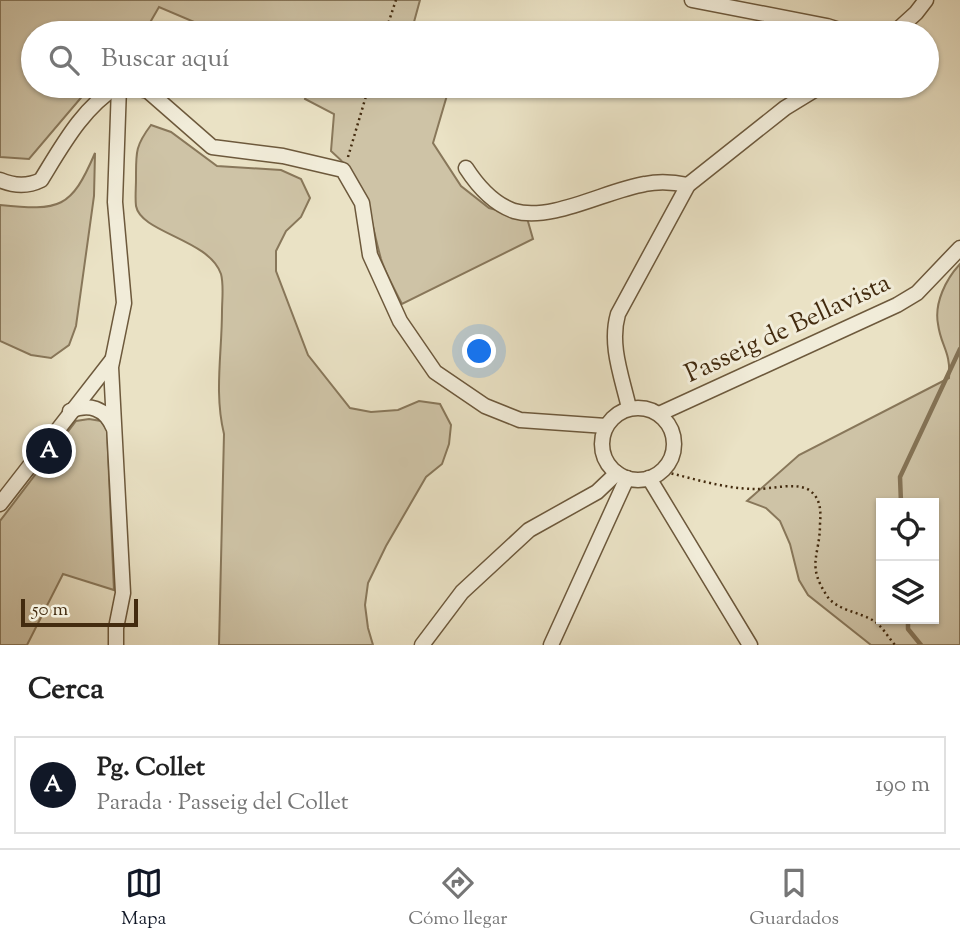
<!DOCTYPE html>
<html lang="es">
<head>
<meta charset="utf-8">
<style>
  body { margin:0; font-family:"Sorts Mill Goudy",serif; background:#f2f2f2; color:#222 }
  .controls { position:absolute; right:21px; bottom:21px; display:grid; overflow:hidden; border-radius:0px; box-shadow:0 2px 5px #0004 }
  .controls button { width:63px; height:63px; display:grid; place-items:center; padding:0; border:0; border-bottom:2px solid #e0e0e0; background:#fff; color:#222; font:35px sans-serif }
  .scale { position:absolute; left:21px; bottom:18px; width:117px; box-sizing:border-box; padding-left:7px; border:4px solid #432b0f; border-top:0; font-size:19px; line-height:24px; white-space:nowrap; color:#432b0f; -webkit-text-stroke:5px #f1ecd9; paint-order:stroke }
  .you { position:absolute; left:480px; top:352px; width:24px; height:24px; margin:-18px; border:5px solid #fff; border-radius:50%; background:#1a73e8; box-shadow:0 0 0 10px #1a73e833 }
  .badge { display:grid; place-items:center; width:46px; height:46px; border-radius:50%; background:#111827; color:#fff; font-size:23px; font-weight:700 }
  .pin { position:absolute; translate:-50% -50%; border:4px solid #fff; box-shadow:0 2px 7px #0006 }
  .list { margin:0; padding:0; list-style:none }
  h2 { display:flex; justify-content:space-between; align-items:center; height:91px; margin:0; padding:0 28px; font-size:30px }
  h2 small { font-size:23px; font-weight:400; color:#767676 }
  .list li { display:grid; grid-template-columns:46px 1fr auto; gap:21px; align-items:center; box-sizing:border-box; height:98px; margin:0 14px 14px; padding:0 14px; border:2px solid #e0e0e0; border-radius:0px }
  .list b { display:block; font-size:26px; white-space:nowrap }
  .list p { margin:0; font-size:23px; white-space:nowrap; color:#767676 }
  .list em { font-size:23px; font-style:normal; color:#767676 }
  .icon { flex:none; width:38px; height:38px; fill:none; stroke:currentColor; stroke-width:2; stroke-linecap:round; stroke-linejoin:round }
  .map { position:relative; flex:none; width:960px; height:645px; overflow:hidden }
  .search { position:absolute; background:#fff; box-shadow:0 2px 5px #0004; left:21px; right:21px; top:21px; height:77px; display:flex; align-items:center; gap:18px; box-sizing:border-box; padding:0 24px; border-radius:38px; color:#767676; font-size:26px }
  .sheet { height:203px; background:#fff }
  nav { display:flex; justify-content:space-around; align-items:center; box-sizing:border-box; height:98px; border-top:2px solid #e0e0e0; background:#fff; font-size:19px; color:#767676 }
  nav a { display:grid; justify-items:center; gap:4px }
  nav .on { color:#111827 }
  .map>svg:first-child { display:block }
  .green { fill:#cec3a6; stroke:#88775a; stroke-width:2; fill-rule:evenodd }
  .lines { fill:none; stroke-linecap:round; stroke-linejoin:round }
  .stream { stroke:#857457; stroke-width:4.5 }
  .minor-casing { stroke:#6d593c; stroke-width:17 }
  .path { stroke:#432b0f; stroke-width:2.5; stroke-dasharray:2 3.5; stroke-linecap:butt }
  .minor { stroke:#f1ecd9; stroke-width:14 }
  .labels { text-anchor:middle; stroke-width:6; stroke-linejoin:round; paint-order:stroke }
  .street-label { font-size:26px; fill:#432b0f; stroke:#f1ecd9 }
</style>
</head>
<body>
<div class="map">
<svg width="960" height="645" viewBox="0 0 960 645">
  <rect width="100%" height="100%" fill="#eae2c5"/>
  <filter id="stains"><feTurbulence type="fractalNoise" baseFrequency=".00286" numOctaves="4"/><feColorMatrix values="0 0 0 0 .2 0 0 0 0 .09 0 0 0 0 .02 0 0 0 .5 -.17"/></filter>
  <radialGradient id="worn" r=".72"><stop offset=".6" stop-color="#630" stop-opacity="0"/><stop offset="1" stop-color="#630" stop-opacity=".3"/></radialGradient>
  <g class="green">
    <path d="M 0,0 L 420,0 L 411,33 L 220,33 L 159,7 L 144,33 L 33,33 L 33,86 L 91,86 L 29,159 L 0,157 Z"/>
    <path d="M 309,86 L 457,86 L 448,92 L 433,143 L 461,186 L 489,208 L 527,218 L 533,239 L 402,304 C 395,290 386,274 381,259 C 368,213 370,184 331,151 L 334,114 L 305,99 Z"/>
    <path d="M 151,125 L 171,132 L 217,166 L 281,170 L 301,179 L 310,198 L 301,217 L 286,231 L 276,251 L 276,271 L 308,355 L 350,408 L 371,412 L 398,410 L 419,401 L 440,404 L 451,425 L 449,444 L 442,464 L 426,477 L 386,546 L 368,583 L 365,605 L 368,628 L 373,645 L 219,645 L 224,434 C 214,393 222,353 222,311 C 222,300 224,285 221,274 C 209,239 141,233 136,206 C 135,198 136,188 136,179 C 136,153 135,146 151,125 Z"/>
    <path d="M 95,153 L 94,196 L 76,326 L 69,345 L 51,358 L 31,355 L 0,341 L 0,205 C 60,211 71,209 95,153 Z"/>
    <path d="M 960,264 L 960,645 L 871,645 L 808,595 L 799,580 L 790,544 L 780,521 L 766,508 L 747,501 L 799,455 L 949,378 C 951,351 941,347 938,324 C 934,303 946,279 960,264 ZM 881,503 L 934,503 L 934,619 L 881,619 Z"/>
    <path d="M 89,419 L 101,421 L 107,430 L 114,590 L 63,574 L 27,645 L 0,645 L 0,521 L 76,421 Z"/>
  </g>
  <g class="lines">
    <g class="stream">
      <path d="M 901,503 L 900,477 L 960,349"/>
      <path d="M 908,619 L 908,629 L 921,645"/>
    </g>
    <g class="minor-casing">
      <g id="minor">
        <path d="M 692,0 L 827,26 L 849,33"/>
        <path d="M 894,33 L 916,13 L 926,0"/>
        <path d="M 126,86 L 148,91 L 212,147 L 283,156 L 343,170 L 362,203 L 370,255 L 400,321 L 435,372 L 485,406 L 520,420 L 606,426"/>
        <path d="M 466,168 C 477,185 494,204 514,211 C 552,222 607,190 645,184 C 660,181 673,182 688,185"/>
        <path d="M 0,180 C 14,186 27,187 41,180 C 62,146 83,107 118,86"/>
        <path d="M 629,408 C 622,377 609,345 618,314 L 688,185 L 785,108 L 821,86"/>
        <circle cx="638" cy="444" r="36"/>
        <path d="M 70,411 C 89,403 105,408 113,427"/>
        <path d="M 659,414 L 897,305 L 917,293 L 960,248"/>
        <path d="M 649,478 L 750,645"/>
        <path d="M 0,504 L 112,360"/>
        <path d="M 116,645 L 116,628 L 123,593 L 111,367 L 124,303 L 115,202 L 119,86"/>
        <path d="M 422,645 L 462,592 L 502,555 L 529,530 L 597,492 L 617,473"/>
        <path d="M 551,645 L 627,478"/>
      </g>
    </g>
    <g class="path">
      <path d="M 385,33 L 396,0"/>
      <path d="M 348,157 L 369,86"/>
      <path d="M 661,471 C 692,478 725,489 756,489 C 772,489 796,482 809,490 C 821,498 821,511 820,524 C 820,556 806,564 827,596 C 836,610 860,612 874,621 C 882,626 888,637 895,645"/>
    </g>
    <use href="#minor" class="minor"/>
  </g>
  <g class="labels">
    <g class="street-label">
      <text transform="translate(787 327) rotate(-25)" y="9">Passeig de Bellavista</text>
    </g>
  </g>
  <rect width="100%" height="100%" filter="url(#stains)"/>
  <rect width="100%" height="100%" fill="url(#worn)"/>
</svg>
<div class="controls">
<button><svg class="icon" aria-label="locate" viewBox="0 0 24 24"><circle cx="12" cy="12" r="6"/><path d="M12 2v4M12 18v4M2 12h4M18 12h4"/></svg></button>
<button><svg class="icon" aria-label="layers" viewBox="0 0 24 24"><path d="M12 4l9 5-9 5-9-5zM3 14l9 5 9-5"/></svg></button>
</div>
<div class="scale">50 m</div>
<div class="you"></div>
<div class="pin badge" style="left:49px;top:451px">A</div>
<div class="search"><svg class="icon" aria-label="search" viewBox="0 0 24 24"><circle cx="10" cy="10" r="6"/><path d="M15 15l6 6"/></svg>Buscar aquí</div>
</div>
<section class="sheet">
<h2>Cerca<small></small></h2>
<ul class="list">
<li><span class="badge">A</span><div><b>Pg. Collet</b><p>Parada · Passeig del Collet</p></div><em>190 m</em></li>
</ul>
</section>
<nav>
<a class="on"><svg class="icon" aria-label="map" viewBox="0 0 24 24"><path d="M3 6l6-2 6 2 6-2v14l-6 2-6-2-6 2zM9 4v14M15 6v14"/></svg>Mapa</a>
<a><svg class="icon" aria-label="directions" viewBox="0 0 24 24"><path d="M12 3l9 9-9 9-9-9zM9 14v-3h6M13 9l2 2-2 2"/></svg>Cómo llegar</a>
<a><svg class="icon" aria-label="saved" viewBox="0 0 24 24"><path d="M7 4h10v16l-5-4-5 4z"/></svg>Guardados</a>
</nav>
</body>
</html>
